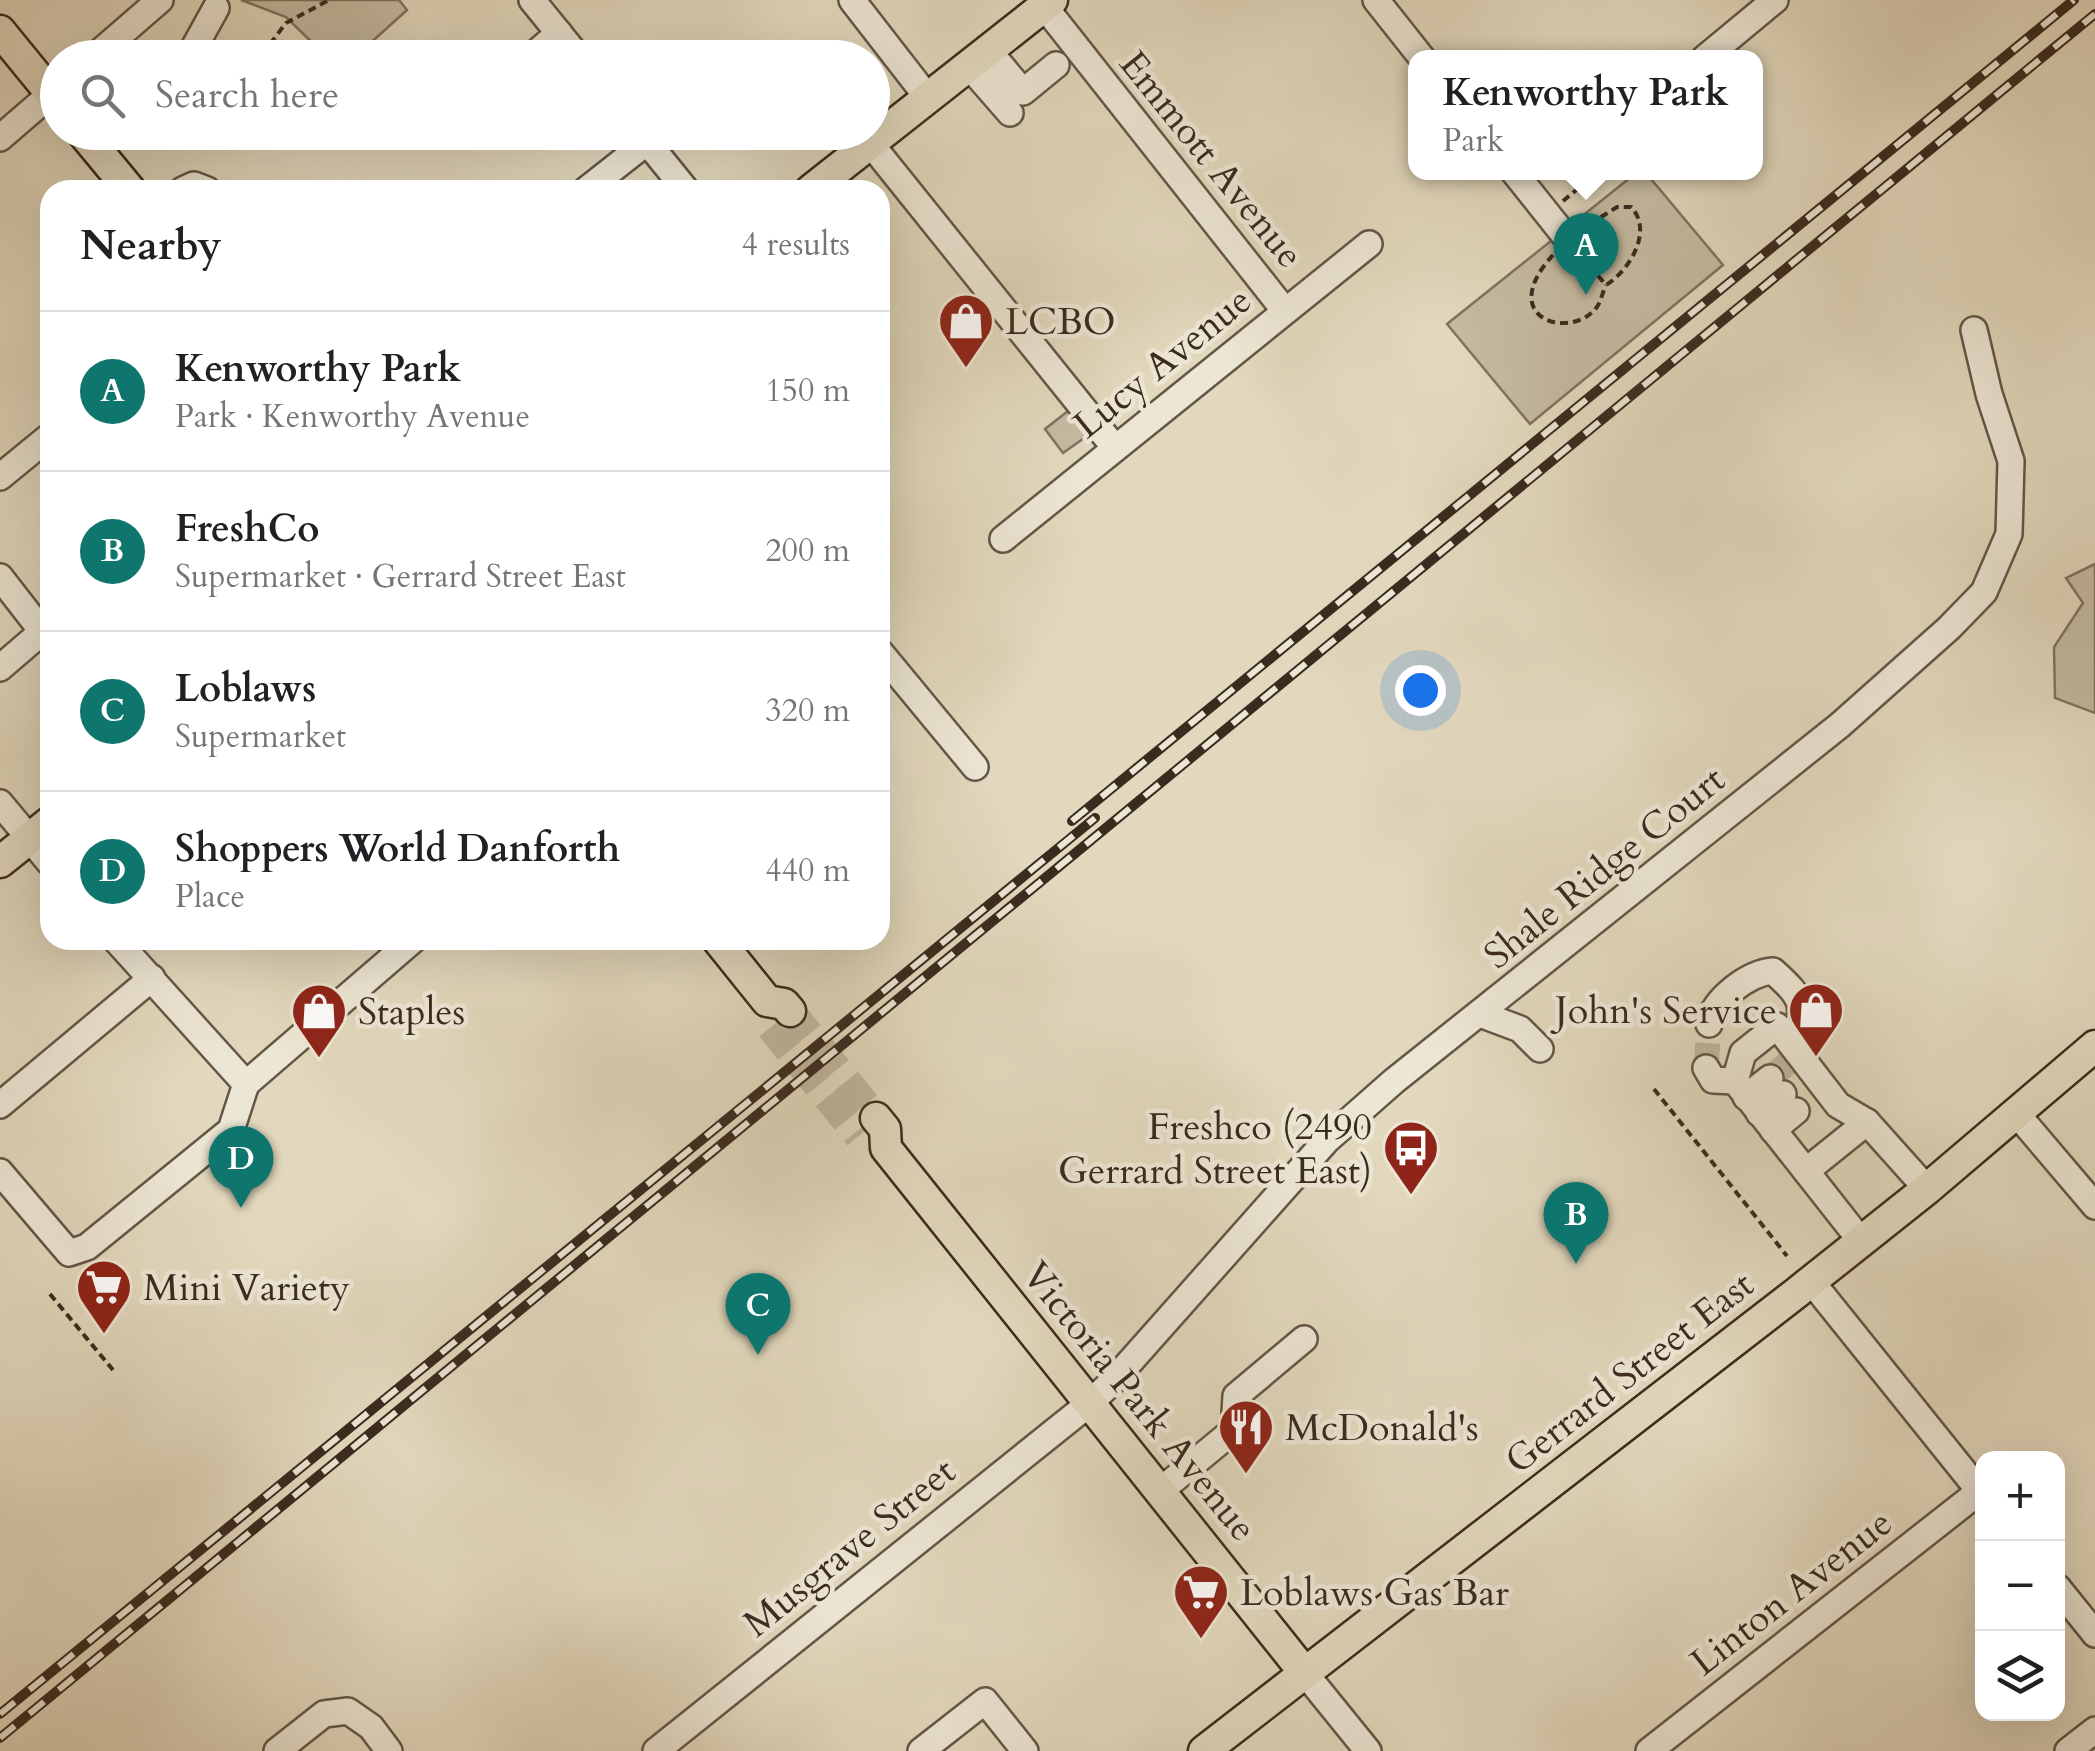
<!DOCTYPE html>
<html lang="en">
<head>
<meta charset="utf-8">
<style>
  body { margin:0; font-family:Cardo,serif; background:#f6f6f6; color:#202124 }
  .controls { position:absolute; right:30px; bottom:30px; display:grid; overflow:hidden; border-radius:20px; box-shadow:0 10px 40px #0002 }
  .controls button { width:90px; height:90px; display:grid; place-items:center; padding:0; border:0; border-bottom:2px solid #e0e0e0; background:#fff; color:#202124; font:50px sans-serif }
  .you { position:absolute; left:1420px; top:690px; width:35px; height:35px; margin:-25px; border:8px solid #fff; border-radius:50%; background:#1a73e8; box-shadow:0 0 0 15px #1a73e833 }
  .badge { display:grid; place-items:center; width:65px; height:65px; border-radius:50%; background:#0f766e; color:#fff; font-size:32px; font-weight:700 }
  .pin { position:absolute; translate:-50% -82px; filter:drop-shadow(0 2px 5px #0008) }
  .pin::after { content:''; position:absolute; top:52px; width:35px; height:30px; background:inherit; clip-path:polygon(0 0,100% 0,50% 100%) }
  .popup { position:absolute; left:1408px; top:50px; width:355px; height:130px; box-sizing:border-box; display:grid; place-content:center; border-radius:20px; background:#fff; filter:drop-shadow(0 2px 8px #0005); font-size:32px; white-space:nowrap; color:#757577 }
  .popup b { font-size:38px; color:#202124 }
  .popup::after { content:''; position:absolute; left:50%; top:100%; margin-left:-20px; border:20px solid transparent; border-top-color:#fff }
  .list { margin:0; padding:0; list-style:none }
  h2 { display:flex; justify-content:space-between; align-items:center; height:130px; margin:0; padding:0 40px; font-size:42px }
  h2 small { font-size:32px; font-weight:400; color:#757577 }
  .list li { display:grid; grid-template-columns:65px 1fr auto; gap:30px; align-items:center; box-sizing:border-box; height:160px; padding:0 40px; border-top:2px solid #e0e0e0 }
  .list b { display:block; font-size:38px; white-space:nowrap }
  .list p { margin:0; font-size:32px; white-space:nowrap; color:#757577 }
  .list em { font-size:32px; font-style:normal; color:#757577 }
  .icon { flex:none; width:55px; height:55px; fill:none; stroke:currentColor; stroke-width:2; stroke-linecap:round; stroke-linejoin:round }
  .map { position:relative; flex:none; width:2095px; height:1751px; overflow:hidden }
  .search { position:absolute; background:#fff; box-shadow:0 10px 40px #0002; left:40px; top:40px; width:850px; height:110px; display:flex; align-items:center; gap:25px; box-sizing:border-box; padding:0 35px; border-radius:55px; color:#757577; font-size:38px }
  .panel { position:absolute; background:#fff; box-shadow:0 10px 40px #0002; left:40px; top:180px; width:850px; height:770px; border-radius:30px }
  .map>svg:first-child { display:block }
  .green { fill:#c5bba2; stroke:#807360; stroke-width:2.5 }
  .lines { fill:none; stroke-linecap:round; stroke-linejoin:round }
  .minor-tunnel { stroke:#c0b59d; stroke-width:25; stroke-dasharray:25 12; stroke-linecap:butt }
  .major-tunnel { stroke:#c0b59d; stroke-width:30; stroke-dasharray:30 15; stroke-linecap:butt }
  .minor-casing { stroke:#645646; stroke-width:30 }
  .major-casing { stroke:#3a2b1f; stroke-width:35 }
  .path { stroke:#3a2b1f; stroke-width:4; stroke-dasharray:8 5; stroke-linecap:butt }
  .minor { stroke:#ece6d4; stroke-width:25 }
  .major { stroke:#e2d8bd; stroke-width:30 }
  .rail-casing { stroke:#3a2b1f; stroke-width:10 }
  .rail { stroke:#ece6d4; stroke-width:6; stroke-dasharray:19; stroke-linecap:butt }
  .labels { text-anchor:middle; stroke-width:9; stroke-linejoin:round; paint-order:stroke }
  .street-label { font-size:38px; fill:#3a2b1f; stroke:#ece6d4 }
  .poi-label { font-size:38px; fill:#3a2b1f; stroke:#ece6d4; text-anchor:start }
</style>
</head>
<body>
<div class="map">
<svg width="2095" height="1751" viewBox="0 0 2095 1751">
  <rect width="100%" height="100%" fill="#e2d8bd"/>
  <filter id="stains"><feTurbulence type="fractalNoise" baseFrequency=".002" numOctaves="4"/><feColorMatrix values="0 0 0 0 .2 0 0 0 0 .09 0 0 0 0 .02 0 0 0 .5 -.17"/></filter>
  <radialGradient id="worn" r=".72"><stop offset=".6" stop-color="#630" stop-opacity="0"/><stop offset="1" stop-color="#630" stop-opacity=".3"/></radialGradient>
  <g class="green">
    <path d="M 241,0 L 399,0 L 407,10 L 355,57 L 327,57 L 286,17 Z"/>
    <path d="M 1636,173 L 1646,173 L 1723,265 L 1530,424 L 1447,324 Z"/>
    <path d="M 1068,411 L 1087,436 L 1063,453 L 1045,429 Z"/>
    <path d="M 2095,564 L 2095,713 L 2055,698 L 2054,647 L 2083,603 L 2066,578 Z"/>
  </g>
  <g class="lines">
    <g class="minor-tunnel">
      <path d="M 1706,1068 L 1709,1024"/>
      <path d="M 1770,1078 L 1789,1062"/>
    </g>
    <g class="major-tunnel">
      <path d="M 790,1011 L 876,1118"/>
      <path d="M 771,1027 L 859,1136"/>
    </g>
    <g class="minor-casing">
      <g id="minor">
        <path d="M 532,0 L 579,58"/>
        <path d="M 852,0 L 928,98"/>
        <path d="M 1376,0 L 1422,58"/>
        <path d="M 1044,6 L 1285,311"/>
        <path d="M 988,50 L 1023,92 L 1056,65"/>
        <path d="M 93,58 L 160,0"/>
        <path d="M 195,58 L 195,46 L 216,8"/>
        <path d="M 530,58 L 559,33"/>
        <path d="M 1705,58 L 1775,0"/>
        <path d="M 969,66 L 1010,113"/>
        <path d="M 639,132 L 686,190"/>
        <path d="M 0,138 L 58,88"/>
        <path d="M 870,143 L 1115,448"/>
        <path d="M 1514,172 L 1569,241"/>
        <path d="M 183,190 L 194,185 L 207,190"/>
        <path d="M 586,190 L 647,142"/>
        <path d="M 0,477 L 50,436"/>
        <path d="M 1003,539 L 1369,244"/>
        <path d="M 0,577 L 42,631"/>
        <path d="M 880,652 L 975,767"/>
        <path d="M 0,668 L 50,625"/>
        <path d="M 0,803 L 50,863"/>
        <path d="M 116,940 L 246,1084 L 413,940"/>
        <path d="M 1480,1014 L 1520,1029 L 1540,1049"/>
        <path d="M 1709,1024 C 1713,1000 1748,973 1773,971 C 1804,999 1807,1005 1792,1045"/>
        <path d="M 1706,1068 L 1713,1080 L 1735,1081"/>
        <path d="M 1746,1097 L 1770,1078"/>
        <path d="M 0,1105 L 152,978"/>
        <path d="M 1759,1113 L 1783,1094"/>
        <path d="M 2016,1113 L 2095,1206"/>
        <path d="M 1773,1130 L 1796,1111"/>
        <path d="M 1806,1171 L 1867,1122"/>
        <path d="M 0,1172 L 69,1253 L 87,1247 L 231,1130 L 246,1084"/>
        <path d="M 1861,1241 L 1735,1081 L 1743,1053 L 1777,1026 L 1838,1105 L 1867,1122 L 1927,1189"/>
        <path d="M 1811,1281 L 1982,1494"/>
        <path d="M 1160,1491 L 1234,1430 L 1236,1396 L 1304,1339"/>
        <path d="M 2058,1588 L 2095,1634"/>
        <path d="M 1304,1672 L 1368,1751"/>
        <path d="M 277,1751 L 324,1714 L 348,1711 L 371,1727 L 389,1751"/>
        <path d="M 656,1751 L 1090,1403 L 1113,1381 L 1327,1140 L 1394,1081 L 1840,725 L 1949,628 L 1984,592 L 2009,534 L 2011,461 L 1989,394 L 1974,330"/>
        <path d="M 921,1751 L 985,1701 L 1025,1751"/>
        <path d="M 1649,1751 L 1980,1491"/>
        <path d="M 2068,1751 L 2095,1730"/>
      </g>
    </g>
    <g class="major-casing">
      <g id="major">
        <path d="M 0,31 L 58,102"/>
        <path d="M 82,132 L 130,190"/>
        <path d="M 811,190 L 1052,0"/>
        <path d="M 0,862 L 50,822"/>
        <path d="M 718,940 L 767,1001 L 784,1004 L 790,1011"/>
        <path d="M 876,1118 L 885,1129 L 886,1148 L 1304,1672"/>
        <path d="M 1204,1751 L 1795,1294 L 1927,1189 L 2095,1046"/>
      </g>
    </g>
    <g class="path">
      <path d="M 270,44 L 286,23 L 329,0"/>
      <path d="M 1563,201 L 1598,172"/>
      <path d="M 1553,255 C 1494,320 1572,341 1597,307 C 1601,301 1603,291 1606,285"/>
      <path d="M 1581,256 L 1606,285 C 1629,271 1654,231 1631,207 L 1617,207 L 1587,226"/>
      <path d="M 1654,1089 L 1787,1256"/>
      <path d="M 50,1294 L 113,1370"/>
    </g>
    <use href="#minor" class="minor"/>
    <use href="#major" class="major"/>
    <g class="rail-casing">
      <g id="rail">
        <path d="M 1072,821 L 2074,0"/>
        <path d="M 0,1714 L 1095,818"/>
        <path d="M 0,1738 L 2095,14"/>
      </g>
    </g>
    <use href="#rail" class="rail"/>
  </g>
  <defs>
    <g id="shop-pin" transform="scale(2.875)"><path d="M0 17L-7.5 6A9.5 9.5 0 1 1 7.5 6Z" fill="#8f2418" stroke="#ece6d4"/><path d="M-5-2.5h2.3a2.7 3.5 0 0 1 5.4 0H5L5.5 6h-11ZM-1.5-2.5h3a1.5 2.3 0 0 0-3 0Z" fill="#fff"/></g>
    <g id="bus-pin" transform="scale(2.875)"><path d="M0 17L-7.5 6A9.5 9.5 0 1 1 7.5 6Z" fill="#8f2418" stroke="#ece6d4"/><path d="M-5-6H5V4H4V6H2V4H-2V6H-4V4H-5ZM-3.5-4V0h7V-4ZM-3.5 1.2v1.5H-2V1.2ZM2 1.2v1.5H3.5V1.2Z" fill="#fff"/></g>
    <g id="supermarket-pin" transform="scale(2.875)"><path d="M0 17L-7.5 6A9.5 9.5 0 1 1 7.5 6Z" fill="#8f2418" stroke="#ece6d4"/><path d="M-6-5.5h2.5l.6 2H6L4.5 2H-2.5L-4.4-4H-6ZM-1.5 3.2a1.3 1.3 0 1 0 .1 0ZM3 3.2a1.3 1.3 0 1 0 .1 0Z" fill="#fff"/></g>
    <g id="restaurant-pin" transform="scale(2.875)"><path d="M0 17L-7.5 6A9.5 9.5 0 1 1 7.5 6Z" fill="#8f2418" stroke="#ece6d4"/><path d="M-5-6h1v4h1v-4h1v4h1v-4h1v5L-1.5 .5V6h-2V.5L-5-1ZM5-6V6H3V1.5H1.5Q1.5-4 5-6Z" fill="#fff"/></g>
  </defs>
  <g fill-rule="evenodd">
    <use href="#shop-pin" x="966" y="321"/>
    <use href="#shop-pin" x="1816" y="1010"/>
    <use href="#shop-pin" x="319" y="1011"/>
    <use href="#bus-pin" x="1411" y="1148"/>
    <use href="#supermarket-pin" x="104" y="1287"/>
    <use href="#restaurant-pin" x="1246" y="1427"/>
    <use href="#supermarket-pin" x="1201" y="1592"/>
  </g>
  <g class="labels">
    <g class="street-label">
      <text transform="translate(1212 159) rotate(51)" y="13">Emmott Avenue</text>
      <text transform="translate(1162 362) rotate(-39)" y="13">Lucy Avenue</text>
      <text transform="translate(1604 867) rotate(-39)" y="13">Shale Ridge Court</text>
      <text transform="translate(1629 1372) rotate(-38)" y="13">Gerrard Street East</text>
      <text transform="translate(1140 1401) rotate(51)" y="13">Victoria Park Avenue</text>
      <text transform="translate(849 1547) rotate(-39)" y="13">Musgrave Street</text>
      <text transform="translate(1791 1592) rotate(-38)" y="13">Linton Avenue</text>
    </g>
    <g class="poi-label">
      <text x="1005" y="334">LCBO</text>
      <text x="1777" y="1023" text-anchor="end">John's Service</text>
      <text x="358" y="1024">Staples</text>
      <text x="1372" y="1139" text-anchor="end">Freshco (2490<tspan x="1372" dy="44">Gerrard Street East)</tspan></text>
      <text x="143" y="1300">Mini Variety</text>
      <text x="1285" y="1440">McDonald's</text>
      <text x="1240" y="1605">Loblaws Gas Bar</text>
    </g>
  </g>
  <rect width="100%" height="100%" filter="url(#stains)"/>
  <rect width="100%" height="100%" fill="url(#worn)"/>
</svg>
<div class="controls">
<button>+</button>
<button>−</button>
<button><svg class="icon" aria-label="layers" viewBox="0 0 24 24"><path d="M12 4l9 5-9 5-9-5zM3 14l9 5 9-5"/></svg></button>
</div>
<div class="you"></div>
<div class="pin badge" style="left:1586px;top:295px">A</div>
<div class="popup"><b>Kenworthy Park</b>Park</div>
<div class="pin badge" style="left:1576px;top:1264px">B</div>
<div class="pin badge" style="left:758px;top:1355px">C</div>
<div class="pin badge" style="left:241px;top:1208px">D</div>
<div class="search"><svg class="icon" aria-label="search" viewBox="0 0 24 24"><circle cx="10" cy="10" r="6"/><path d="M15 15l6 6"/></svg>Search here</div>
<section class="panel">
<h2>Nearby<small>4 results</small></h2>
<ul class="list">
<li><span class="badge">A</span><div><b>Kenworthy Park</b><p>Park · Kenworthy Avenue</p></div><em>150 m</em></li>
<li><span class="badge">B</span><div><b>FreshCo</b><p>Supermarket · Gerrard Street East</p></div><em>200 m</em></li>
<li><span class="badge">C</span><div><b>Loblaws</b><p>Supermarket</p></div><em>320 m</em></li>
<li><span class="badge">D</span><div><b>Shoppers World Danforth</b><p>Place</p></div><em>440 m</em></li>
</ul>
</section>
</div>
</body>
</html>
